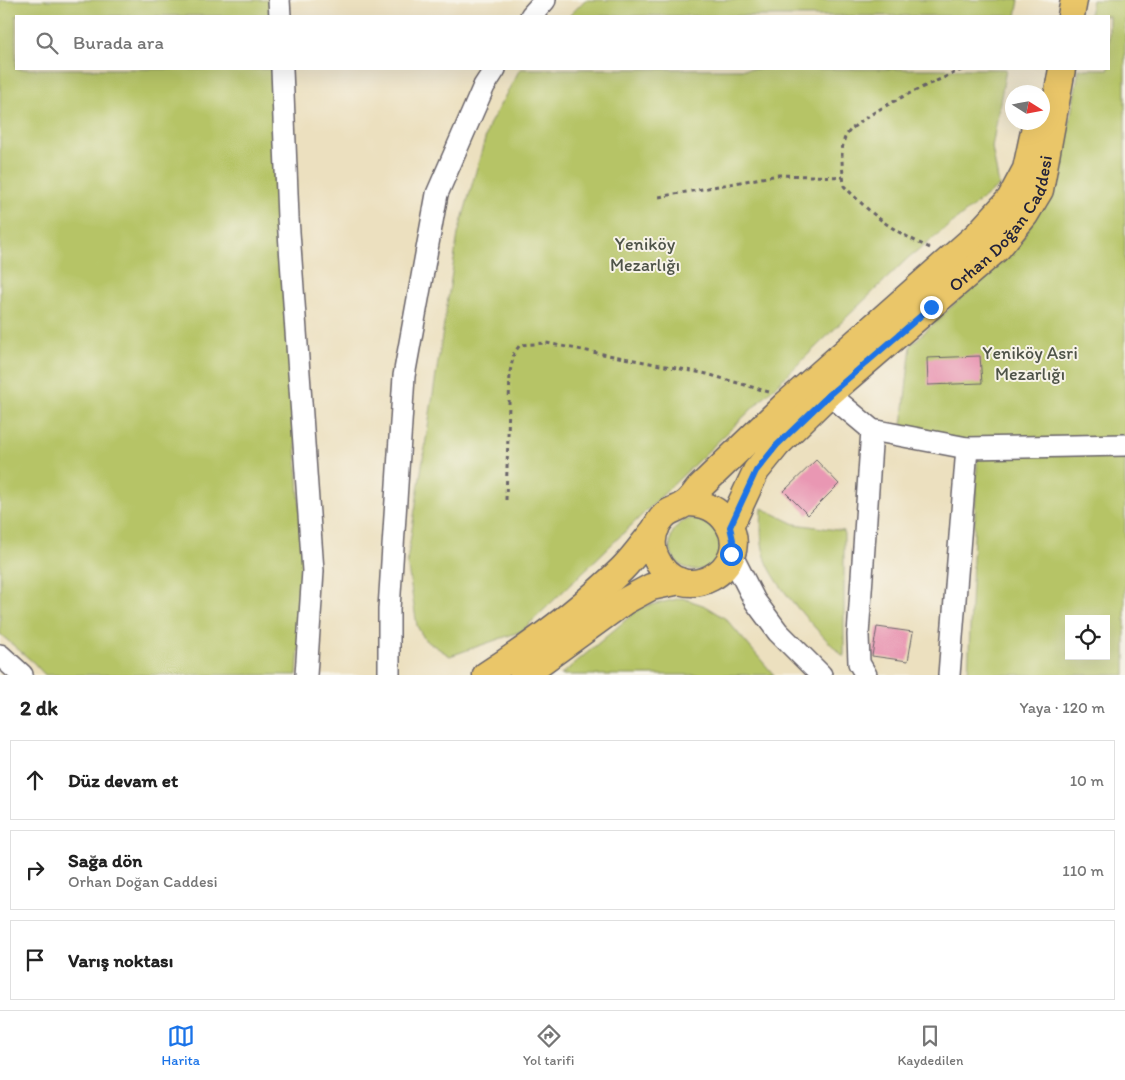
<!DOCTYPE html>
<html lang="tr">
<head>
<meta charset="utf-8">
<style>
  body { margin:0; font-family:Itim,sans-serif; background:#f2f2f2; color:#222 }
  .controls { position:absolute; right:15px; bottom:15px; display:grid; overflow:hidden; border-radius:0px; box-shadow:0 5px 20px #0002 }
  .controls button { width:45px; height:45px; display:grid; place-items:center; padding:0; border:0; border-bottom:1px solid #e0e0e0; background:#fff; color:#222; font:25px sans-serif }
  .compass { position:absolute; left:1005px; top:85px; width:45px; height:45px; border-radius:50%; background:#fff; box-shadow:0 5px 20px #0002; rotate:101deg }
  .stop { position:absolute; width:15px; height:15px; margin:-11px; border:4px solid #1a73e8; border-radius:50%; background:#fff }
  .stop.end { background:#1a73e8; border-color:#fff; box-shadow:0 1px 5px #0008 }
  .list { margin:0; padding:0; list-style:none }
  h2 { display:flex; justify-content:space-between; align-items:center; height:65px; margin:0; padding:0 20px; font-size:21px }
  h2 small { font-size:16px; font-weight:400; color:#767676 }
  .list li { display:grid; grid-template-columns:32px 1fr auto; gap:15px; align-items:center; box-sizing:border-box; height:80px; margin:0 10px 10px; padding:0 10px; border:1px solid #e0e0e0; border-radius:0px }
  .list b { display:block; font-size:19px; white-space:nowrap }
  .list p { margin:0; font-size:16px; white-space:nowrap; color:#767676 }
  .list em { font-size:16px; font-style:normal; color:#767676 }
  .icon { flex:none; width:28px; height:28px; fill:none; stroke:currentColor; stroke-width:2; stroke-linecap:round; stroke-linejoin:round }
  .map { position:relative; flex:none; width:1125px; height:675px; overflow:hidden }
  .search { position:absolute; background:#fff; box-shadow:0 5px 20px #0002; left:15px; right:15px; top:15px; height:55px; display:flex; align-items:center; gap:12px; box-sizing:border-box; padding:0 18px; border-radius:0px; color:#767676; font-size:19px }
  .sheet { height:335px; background:#fff }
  nav { display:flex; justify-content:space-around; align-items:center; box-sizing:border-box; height:70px; border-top:1px solid #e0e0e0; background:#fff; font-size:14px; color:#767676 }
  nav a { display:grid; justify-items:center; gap:2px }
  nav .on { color:#1a73e8 }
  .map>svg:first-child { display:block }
  .green { fill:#b6c466; stroke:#6c7350; fill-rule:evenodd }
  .building { fill:#e997b3 }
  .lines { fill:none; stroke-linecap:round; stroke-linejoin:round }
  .minor-casing { stroke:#696469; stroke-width:24 }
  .major-casing { stroke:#696469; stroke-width:29 }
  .path { stroke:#696469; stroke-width:3; stroke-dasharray:4 4; stroke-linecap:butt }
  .minor { stroke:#fff; stroke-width:21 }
  .major { stroke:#eac669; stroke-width:26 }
  .route { stroke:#1a73e8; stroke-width:6 }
  .labels { text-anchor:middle; stroke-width:4; stroke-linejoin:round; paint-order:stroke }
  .street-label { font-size:18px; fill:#22223b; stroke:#f7f3e8 }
  .park-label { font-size:18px; fill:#4e5348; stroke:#f7f3e8 }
</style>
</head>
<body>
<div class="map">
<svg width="1125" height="675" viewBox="0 0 1125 675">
  <rect width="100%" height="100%" fill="#f7f3e8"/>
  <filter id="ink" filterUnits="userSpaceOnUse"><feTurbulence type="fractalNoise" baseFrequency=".02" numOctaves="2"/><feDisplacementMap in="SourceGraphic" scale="10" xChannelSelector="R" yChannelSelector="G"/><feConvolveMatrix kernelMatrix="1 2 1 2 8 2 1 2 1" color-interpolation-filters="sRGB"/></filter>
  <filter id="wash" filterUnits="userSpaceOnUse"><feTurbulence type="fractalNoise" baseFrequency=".0096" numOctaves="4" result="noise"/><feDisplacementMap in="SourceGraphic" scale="20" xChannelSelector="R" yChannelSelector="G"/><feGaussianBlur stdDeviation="1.12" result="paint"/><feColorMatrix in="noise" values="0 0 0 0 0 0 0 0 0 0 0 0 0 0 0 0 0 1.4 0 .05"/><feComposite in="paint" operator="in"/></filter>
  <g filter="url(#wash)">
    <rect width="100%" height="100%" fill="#ece0bf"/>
    <g class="green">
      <path d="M 0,0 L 269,0 L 270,16 L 16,16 L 16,69 L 272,69 L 304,573 L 297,675 L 45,675 L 33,662 L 0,634 Z"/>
      <path d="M 585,0 L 1019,0 L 1016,16 L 569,16 Z"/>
      <path d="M 1092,0 L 1125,0 L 1125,675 L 968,675 L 978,444 L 902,426 L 911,345 L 1022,240 L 1061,172 L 1079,69 L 1109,69 L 1109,16 L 1089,16 ZM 1069,619 L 1106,619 L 1106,656 L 1069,656 Z"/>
      <path d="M 520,69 L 1006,69 L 992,147 L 999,186 L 909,257 L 522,631 L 450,656 L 425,640 L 417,626 L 407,561 L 458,234 L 489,125 Z"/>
      <path d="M 762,508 L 795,524 L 844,531 L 844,657 C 821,635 774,587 765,557 C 760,541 761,525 762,508 Z"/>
      <circle cx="696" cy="544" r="26"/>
      <path d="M 682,598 L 703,605 L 726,619 L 774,675 L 561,675 L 641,607 Z"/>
    </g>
    <g id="blocks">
      <g class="building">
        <path d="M 980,356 L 982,383 L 928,385 L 927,358 Z"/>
        <path d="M 816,460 L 839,484 L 808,515 L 784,491 Z"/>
        <path d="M 877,627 L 913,632 L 908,661 L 872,656 Z"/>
      </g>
    </g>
  </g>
  <g filter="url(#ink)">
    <use href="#blocks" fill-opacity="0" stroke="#696469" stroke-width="1"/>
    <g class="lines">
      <g class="minor-casing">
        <g id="minor">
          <path d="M 279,0 L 280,16"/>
          <path d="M 531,16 L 545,0"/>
          <path d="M 282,69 L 288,218 L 313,571 L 306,675"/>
          <path d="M 829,394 L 872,430 L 967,448 L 1125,445"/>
          <path d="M 731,554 L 755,601 L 778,632 L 821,675"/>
          <path d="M 0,655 L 22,675"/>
          <path d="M 389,675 L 389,609 L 404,376 L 437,194 L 484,86 L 495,69"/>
          <path d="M 866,675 L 859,663 L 858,635 L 872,430"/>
          <path d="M 949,675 L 967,448"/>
        </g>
      </g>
      <g class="major-casing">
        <g id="major">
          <path d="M 1071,16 L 1074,0"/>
          <path d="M 686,503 C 704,503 718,508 728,524 C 755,568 680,612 656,558 C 651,548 652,535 657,525 C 668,507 674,512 686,503 C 691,499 695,493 699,488 L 785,405 L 977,235 L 1010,199 L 1026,169 L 1036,122"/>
          <path id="s1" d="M 730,527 L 756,471 L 777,445 L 829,394 L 998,248 L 1025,215 L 1040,190 L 1062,69"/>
          <path d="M 486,675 C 534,644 581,609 622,569 C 634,557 645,541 656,528"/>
          <path d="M 523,675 L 625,601 L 651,587 L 680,581"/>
        </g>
      </g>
      <g class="path">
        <path d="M 659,197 L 778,175 L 843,177"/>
        <path d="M 930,248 C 891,230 874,217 844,186 C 843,172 840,154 844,140 C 850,117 940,79 964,69"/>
        <path d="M 506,500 L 510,372 L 514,353 L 520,345 L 546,343 L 707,374 L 769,392"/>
      </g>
      <use href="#minor" class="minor"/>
      <use href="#major" class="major"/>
    </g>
  </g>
  <g class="lines" filter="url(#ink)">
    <path class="route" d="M 731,554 L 733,540 L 730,527 L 756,471 L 777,445 L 830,394 L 931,307"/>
  </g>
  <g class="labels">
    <g class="street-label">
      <text dy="6" stroke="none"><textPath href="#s1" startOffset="414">Orhan Doğan Caddesi</textPath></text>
    </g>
    <g class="park-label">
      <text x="645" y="250">Yeniköy<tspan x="645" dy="21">Mezarlığı</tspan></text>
      <text x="1030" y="359">Yeniköy Asri<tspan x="1030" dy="21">Mezarlığı</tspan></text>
    </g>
  </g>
</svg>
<div class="controls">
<button><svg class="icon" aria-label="locate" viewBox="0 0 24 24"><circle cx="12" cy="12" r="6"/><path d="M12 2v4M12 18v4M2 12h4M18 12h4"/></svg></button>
</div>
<svg class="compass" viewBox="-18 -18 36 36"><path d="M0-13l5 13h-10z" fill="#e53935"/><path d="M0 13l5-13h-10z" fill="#767676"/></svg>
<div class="stop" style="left:731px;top:554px"></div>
<div class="stop end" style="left:931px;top:307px"></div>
<div class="search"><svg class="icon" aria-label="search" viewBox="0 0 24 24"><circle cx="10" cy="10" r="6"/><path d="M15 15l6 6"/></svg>Burada ara</div>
</div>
<section class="sheet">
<h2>2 dk<small>Yaya · 120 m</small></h2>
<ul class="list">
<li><svg class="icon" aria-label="ahead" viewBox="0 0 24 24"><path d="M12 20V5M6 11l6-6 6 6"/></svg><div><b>Düz devam et</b></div><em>10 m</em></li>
<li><svg class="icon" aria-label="right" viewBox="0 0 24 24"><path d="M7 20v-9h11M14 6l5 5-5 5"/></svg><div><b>Sağa dön</b><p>Orhan Doğan Caddesi</p></div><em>110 m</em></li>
<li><svg class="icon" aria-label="arrive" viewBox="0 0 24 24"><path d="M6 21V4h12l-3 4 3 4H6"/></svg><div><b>Varış noktası</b></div></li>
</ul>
</section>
<nav>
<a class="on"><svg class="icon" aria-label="map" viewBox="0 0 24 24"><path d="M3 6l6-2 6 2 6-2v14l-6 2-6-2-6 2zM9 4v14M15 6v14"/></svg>Harita</a>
<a><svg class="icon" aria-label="directions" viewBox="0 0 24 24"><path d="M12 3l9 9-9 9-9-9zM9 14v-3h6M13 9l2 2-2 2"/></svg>Yol tarifi</a>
<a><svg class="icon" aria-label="saved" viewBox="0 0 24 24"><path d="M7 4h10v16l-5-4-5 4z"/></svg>Kaydedilen</a>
</nav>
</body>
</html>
